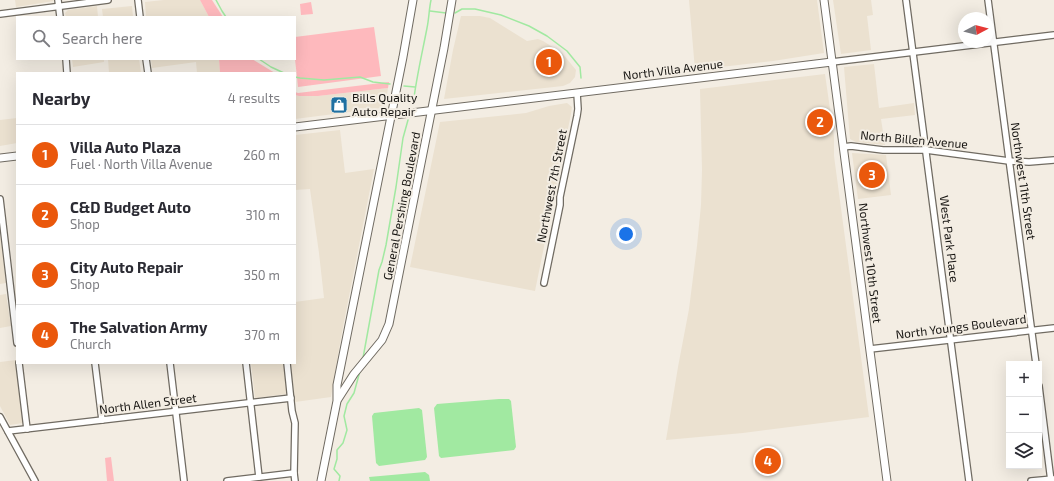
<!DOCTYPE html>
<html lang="en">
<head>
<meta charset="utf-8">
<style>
  body { margin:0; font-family:"Exo 2",sans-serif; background:#f2f2f3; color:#2b2b33 }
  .controls { position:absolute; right:12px; bottom:12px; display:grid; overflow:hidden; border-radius:0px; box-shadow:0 4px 16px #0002 }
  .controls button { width:36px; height:36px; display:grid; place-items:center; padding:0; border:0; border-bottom:1px solid #e1e1e2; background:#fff; color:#2b2b33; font:20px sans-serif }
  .compass { position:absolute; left:958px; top:12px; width:36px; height:36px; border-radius:50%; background:#fff; box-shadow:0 4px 16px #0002; rotate:83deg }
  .you { position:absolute; left:626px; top:234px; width:14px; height:14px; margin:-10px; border:3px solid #fff; border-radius:50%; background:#1a73e8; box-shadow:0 0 0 6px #1a73e833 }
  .badge { display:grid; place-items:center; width:26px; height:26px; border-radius:50%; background:#ea580c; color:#fff; font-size:13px; font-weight:700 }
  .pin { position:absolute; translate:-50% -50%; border:2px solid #fff; box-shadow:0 1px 4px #0006 }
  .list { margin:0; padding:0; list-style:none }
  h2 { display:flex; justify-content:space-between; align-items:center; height:52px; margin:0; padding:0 16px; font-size:17px }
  h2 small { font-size:13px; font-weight:400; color:#7c7c81 }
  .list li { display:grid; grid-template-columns:26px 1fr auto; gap:12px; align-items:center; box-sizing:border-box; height:60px; padding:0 16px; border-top:1px solid #e1e1e2 }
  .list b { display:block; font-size:15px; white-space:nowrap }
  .list p { margin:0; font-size:13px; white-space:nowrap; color:#7c7c81 }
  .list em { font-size:13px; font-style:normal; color:#7c7c81 }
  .icon { flex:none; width:22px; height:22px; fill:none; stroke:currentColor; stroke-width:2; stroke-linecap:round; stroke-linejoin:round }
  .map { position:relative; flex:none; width:1054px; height:481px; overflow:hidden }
  .search { position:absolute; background:#fff; box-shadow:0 4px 16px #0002; left:16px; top:16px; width:280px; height:44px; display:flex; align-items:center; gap:10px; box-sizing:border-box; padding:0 14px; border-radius:0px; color:#7c7c81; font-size:15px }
  .panel { position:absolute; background:#fff; box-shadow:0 4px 16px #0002; left:16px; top:72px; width:280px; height:292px; border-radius:0px }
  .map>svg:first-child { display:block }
  .built { fill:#ebe1d0 }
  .green { fill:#feb9bd }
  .water { fill:#a1e9a1 }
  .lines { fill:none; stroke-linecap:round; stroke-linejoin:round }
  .stream { stroke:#a1e9a1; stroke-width:1.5 }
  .minor-casing { stroke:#706b62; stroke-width:8 }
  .major-casing { stroke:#706b62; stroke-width:9 }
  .minor { stroke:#fff; stroke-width:5.5 }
  .major { stroke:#fff; stroke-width:7 }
  .labels { text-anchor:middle; stroke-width:4; stroke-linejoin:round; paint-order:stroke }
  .street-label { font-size:12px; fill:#161411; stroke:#f3ede3 }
  .poi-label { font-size:12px; fill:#161411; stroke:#f3ede3; text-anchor:start }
</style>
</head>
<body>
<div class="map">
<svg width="1054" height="481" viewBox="0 0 1054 481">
  <rect width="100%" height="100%" fill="#f3ede3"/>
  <g class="built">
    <path d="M 15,0 L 53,0 L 54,1 L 16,7 Z"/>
    <path d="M 164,0 L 200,0 L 209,17 L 146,17 L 145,2 Z"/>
    <path d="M 689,0 L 817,0 L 824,53 L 773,61 L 695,70 Z"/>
    <path d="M 833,0 L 871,0 L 873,15 L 867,16 L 871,50 L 841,54 Z"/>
    <path d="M 97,6 L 98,17 L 66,17 L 65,13 L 68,10 Z"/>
    <path d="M 132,6 L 133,17 L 103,17 L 102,9 Z"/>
    <path d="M 461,16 L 480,16 L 490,18 L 527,41 L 538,39 L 543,41 L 562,53 L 576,70 L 575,77 L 570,83 L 563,86 L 444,99 L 453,50 Z"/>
    <path d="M 72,59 L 104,59 L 104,62 L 73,67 Z"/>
    <path d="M 108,59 L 139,59 L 141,73 L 109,73 Z"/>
    <path d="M 151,59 L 219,59 L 220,73 L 197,73 L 196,62 L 152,68 Z"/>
    <path d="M 874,64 L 879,108 L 914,103 L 915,115 L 881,119 L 885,145 L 856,142 L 850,139 L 844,67 Z"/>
    <path d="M 825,74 L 834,137 L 834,156 L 869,417 L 743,433 L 666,440 L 678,367 L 689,309 L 697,246 L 701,205 L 702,170 L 700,89 Z"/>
    <path d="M 388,88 L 386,101 L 381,108 L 295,119 L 295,95 L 299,96 L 318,96 Z"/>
    <path d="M 567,103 L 572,107 L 571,114 L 535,291 L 410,267 L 440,122 L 526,113 L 549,106 Z"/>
    <path d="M 17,118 L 17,143 L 0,146 L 0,120 Z"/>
    <path d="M 340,130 L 345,173 L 374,169 L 342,332 L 331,397 L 295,402 L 291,363 L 295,363 L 295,302 L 324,298 L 319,253 L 310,189 L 295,190 L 295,135 Z"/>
    <path d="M 852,153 L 886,155 L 891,195 L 858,199 Z"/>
    <path d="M 0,234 L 6,283 L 0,284 Z"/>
    <path d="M 6,294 L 11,326 L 0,328 L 0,295 Z"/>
    <path d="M 16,360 L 23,423 L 10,425 L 0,406 L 0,362 Z"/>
    <path d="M 251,363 L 284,363 L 287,394 L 255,398 Z"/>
  </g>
  <g class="green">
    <path d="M 200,0 L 212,0 L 223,17 L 209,17 Z"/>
    <path d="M 311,2 L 313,14 L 301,15 L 300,4 Z"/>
    <path d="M 374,27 L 381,76 L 298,87 L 295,59 L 295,37 Z"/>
    <path d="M 219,59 L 252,59 L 275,73 L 220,73 Z"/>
    <path d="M 389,82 L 388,88 L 318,96 L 299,96 L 295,95 L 295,92 L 298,93 Z"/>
    <path d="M 111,457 L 114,481 L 107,481 L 105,458 Z"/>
  </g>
  <g class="water">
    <path d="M 499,399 L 509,399 L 511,401 L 516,447 L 514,450 L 441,458 L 439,456 L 434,408 L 437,404 Z"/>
    <path d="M 419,408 L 422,410 L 427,457 L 425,460 L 379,466 L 376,463 L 372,416 L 374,413 Z"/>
    <path d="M 425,472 L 429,475 L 430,481 L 370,481 L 369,477 Z"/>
  </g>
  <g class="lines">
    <g class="stream">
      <path d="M 216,0 L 222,11 L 226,17"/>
      <path d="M 430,11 L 446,13"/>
      <path d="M 455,13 L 462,9 L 475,9 L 501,15 L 529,26 L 547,36 L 567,51 L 580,67 L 581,78"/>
      <path d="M 259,59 L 271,67 L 284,73"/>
      <path d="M 295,77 L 300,78 L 324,80 L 360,77 L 373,82 L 390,84"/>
      <path d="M 404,86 L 415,87"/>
      <path d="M 413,105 C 416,79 422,54 427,28 C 429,19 429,9 431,0"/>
      <path d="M 363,358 L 379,270 L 382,262 L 386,245 L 396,187 L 403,138 L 408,120"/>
      <path d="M 339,481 L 340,476 L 334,469 L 337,459 L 337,450 L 343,443 L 347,430 L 344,416 L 347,404 L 354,393 L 360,371"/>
    </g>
    <g class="minor-casing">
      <g id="minor">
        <path d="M 58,0 L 60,17"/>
        <path d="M 138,0 L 140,17"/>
        <path d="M 906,0 L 969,481"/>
        <path d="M 988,0 L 1036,364"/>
        <path d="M 0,14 L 108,0"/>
        <path d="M 66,59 L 67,73"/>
        <path d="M 146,59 L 148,73"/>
        <path d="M 832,62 L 1054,35"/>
        <path d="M 843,147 L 851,146 L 883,150 L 926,150 L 1009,161 L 1029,162 L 1054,160"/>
        <path d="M 0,199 L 17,343"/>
        <path d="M 544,283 L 560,205 L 560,197 L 577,116 L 578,109 L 577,93"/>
        <path d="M 870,349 L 1054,328"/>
        <path d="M 19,363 L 27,429"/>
        <path d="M 95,363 L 102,420"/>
        <path d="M 170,363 L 184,481"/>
        <path d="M 246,363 L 259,477"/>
        <path d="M 287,363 L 292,411 L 295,423 L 294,473 L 295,481"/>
        <path d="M 1039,386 L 1051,481"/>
        <path d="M 0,417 L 35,481"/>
        <path d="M 8,431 L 291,398"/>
        <path d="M 227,481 L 294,473"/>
        <path d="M 1031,481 L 1053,479"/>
      </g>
    </g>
    <g class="major-casing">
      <g id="major">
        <path d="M 824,0 L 887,481"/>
        <path d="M 295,127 L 832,62"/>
        <path d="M 0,158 L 17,156"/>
        <path d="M 338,399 L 354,374 L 382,340 L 389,324 L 444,48 L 452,0"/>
        <path d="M 321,481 L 337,401 L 337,385 L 403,57 L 413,0"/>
      </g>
    </g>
    <use href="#minor" class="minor"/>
    <use href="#major" class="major"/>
  </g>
  <defs>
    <g id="shop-square" transform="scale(0.9)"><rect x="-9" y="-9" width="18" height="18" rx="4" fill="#1f70a2" stroke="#f3ede3"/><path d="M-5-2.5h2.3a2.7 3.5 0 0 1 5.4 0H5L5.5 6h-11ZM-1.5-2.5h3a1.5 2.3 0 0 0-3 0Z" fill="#fff"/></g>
  </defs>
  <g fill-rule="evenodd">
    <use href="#shop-square" x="339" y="105"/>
  </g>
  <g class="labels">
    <g class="street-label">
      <text transform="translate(673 70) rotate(-7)" y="4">North Villa Avenue</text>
      <text transform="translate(914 140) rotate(5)" y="4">North Billen Avenue</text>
      <text transform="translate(1023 181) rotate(82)" y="4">Northwest 11th Street</text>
      <text transform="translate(552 186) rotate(-79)" y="4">Northwest 7th Street</text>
      <text transform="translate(402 206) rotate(-79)" y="4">General Pershing Boulevard</text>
      <text transform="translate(949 239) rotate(83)" y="4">West Park Place</text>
      <text transform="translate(870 263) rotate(83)" y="4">Northwest 10th Street</text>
      <text transform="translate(961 327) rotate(-7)" y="4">North Youngs Boulevard</text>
      <text transform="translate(148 404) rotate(-7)" y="4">North Allen Street</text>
    </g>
    <g class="poi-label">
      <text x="352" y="102">Bills Quality<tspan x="352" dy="14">Auto Repair</tspan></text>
    </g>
  </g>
</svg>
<div class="controls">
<button>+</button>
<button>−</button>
<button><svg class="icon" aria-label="layers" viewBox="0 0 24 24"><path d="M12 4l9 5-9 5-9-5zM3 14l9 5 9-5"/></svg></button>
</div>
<svg class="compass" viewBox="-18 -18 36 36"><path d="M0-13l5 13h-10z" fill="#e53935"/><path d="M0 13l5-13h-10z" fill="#7c7c81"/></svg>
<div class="you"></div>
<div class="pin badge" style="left:549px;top:62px">1</div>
<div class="pin badge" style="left:820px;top:122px">2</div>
<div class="pin badge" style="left:872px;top:175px">3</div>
<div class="pin badge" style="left:768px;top:461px">4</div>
<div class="search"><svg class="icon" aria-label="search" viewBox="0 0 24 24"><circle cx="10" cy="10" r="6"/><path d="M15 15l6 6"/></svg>Search here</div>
<section class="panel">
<h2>Nearby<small>4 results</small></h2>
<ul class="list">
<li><span class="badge">1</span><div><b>Villa Auto Plaza</b><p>Fuel · North Villa Avenue</p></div><em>260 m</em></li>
<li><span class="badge">2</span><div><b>C&amp;D Budget Auto</b><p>Shop</p></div><em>310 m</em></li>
<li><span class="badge">3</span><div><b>City Auto Repair</b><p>Shop</p></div><em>350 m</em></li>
<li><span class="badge">4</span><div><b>The Salvation Army</b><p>Church</p></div><em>370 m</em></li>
</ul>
</section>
</div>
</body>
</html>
